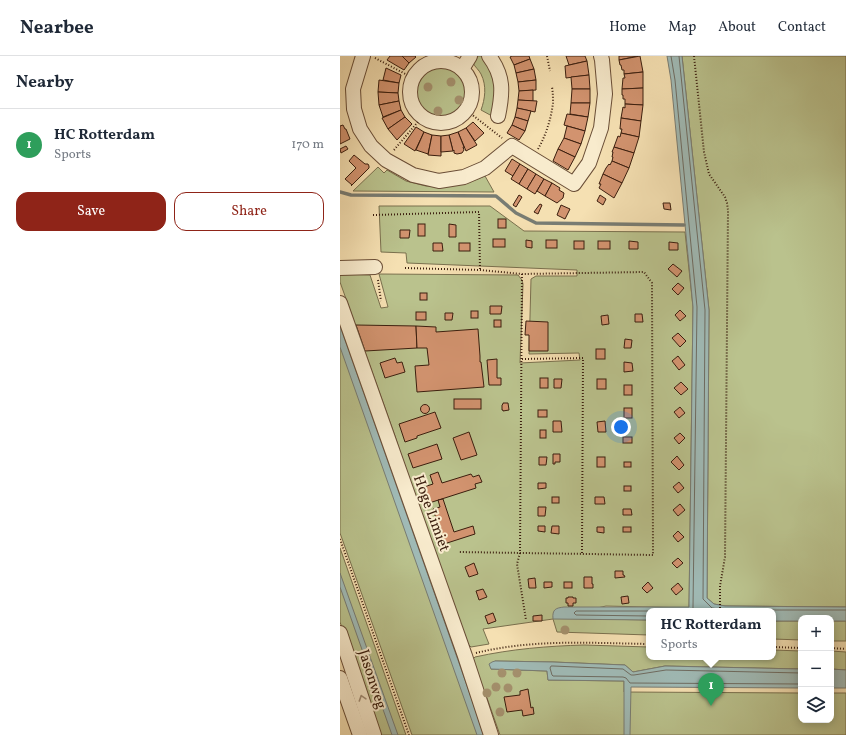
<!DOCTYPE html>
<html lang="en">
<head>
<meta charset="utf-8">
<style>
  body { margin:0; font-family:Vollkorn,serif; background:#f2f2f3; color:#1f2937 }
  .controls { position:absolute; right:12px; bottom:12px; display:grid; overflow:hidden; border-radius:8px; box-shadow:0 2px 10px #0003 }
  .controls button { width:36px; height:36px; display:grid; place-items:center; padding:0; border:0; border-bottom:1px solid #e0e1e3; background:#fff; color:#1f2937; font:20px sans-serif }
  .you { position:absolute; left:281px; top:371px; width:14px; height:14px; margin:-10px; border:3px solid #fff; border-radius:50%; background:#1a73e8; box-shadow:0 0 0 6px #1a73e833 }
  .badge { display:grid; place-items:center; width:26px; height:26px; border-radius:50%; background:#8f2418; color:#fff; font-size:13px; font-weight:700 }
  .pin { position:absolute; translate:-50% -33px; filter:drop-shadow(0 1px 2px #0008) }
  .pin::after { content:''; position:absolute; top:21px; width:14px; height:12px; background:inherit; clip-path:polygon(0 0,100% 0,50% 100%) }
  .popup { position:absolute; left:306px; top:552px; width:130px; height:52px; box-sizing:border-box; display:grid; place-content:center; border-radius:8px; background:#fff; filter:drop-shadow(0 1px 3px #0005); font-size:13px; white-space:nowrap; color:#747a83 }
  .popup b { font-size:15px; color:#1f2937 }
  .popup::after { content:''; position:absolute; left:50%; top:100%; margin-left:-8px; border:8px solid transparent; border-top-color:#fff }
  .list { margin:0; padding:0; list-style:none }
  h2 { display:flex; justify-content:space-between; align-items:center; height:52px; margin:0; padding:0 16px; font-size:17px }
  h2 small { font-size:13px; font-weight:400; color:#747a83 }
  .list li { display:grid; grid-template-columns:26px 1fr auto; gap:12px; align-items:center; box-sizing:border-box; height:72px; padding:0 16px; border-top:1px solid #e0e1e3 }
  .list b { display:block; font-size:15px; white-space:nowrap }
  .list p { margin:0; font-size:13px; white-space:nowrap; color:#747a83 }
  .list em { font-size:13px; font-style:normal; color:#747a83 }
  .actions { display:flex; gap:8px; padding:12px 16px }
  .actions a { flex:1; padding:9px 0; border:1px solid #8f2418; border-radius:12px; text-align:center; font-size:14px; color:#8f2418 }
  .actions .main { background:#8f2418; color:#fff }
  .icon { flex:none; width:22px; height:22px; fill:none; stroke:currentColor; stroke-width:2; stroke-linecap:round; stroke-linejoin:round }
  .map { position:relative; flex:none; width:506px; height:679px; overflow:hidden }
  header { display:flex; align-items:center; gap:24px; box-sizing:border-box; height:56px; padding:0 20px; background:#fff; border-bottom:1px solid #e0e1e3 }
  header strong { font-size:19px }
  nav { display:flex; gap:22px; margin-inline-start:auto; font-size:14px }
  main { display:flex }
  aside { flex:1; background:#fff }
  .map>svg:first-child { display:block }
  .green { fill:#bac28d; stroke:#7a704e }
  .water { fill:#a0bbb7; stroke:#787c73 }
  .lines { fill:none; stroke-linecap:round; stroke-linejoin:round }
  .shore { stroke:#6e6c62; stroke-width:1 }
  .stream { stroke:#787c73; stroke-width:3.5 }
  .building { fill:#d2936f; stroke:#3b1e0e }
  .minor-casing { stroke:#6a4e37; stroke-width:16 }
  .path { stroke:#3b1e0e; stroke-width:2; stroke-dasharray:1 2; stroke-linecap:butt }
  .minor { stroke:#f8ebcd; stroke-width:14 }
  .tree { fill:#a4906d }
  .oneway { stroke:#a38f77 }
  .labels { text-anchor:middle; stroke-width:4; stroke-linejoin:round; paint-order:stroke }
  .street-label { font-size:15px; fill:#3b1e0e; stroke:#f8ebcd }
</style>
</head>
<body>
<header>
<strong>Nearbee</strong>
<nav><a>Home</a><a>Map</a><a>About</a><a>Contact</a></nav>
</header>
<main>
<aside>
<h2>Nearby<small></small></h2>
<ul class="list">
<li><span class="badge" style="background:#2e9e5b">1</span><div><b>HC Rotterdam</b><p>Sports</p></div><em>170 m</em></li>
</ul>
<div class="actions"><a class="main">Save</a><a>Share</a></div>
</aside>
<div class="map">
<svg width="506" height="679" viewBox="0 0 506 679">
  <rect width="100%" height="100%" fill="#f5e0b2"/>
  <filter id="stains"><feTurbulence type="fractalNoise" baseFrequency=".005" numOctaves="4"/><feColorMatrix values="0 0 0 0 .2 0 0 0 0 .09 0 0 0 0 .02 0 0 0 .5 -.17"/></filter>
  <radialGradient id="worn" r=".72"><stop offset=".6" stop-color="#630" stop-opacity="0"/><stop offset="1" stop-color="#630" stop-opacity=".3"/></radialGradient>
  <g class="green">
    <path d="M 138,0 L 143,0 L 149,7 L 158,38 L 152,60 L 141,54 C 145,43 147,30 141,18 C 139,14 135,11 133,7 Z"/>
    <path d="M 342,0 L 506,0 L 506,551 L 385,550 L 374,548 L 367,542 L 369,254 Z"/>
    <circle cx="101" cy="36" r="26"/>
    <path d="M 38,111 L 44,117 L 47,114 L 66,125 L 86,130 L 108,130 L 127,127 L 145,120 L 154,136 L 13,135 Z"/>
    <path d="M 39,150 L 150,150 L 184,175 L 345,176 L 353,251 L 349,552 L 266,550 L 213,562 L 309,564 L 309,579 L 217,576 L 213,563 L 143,573 L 149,588 L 131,591 L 128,588 L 94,501 L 55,380 L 0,226 L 0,219 L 6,218 L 30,219 L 41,252 L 48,251 L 39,218 L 178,219 L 182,224 L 183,228 L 180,307 L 240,304 L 239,297 L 189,298 L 191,223 L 196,220 L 237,220 L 237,214 L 67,207 L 66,197 L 41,196 Z"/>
    <path d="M 0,279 L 64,459 L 144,668 L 147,679 L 72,679 L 0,477 Z"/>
    <path d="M 0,492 L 66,679 L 40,679 L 0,566 Z"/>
    <path d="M 433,565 L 461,565 L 461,584 L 433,583 Z"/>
    <rect x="491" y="565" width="15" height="20"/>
    <path d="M 244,589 L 309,591 L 309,601 L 433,601 L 433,594 L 461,595 L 461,613 L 325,610 L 293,616 L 285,609 L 213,606 L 155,605 L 151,613 L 207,615 L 208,624 L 284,625 L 284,636 L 461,637 L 461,664 L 491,664 L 491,637 L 506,637 L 506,679 L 160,679 L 147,642 L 138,626 L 131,605 L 135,601 C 171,593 208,590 244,589 Z"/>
    <path d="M 491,595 L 506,596 L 506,614 L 491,613 Z"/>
  </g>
  <g class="water">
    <path d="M 327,0 L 342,0 L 369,254 L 367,542 L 374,548 L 385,550 L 506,551 L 506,565 L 491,565 L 491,562 L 461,562 L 461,565 L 433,565 L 433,555 L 309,555 L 309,564 L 213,563 C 212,553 216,552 224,551 L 349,551 L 353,251 L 331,24 Z"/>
    <path d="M 0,270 L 143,675 L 144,679 L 137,679 L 0,291 Z"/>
    <path d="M 0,517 L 58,679 L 52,679 L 0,531 Z"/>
    <path d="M 155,605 L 213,606 L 285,609 L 293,616 L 325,610 L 461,613 L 461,632 L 291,631 L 290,679 L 284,679 L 284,625 L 208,624 L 207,615 L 151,613 L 149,608 L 152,606 Z"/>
    <path d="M 491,613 L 506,614 L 506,632 L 491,632 Z"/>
  </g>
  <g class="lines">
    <g class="shore">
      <path d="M 331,0 L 335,24 L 357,251 L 353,551 L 353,553 L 351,555"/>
      <path d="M 339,0 L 365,254 L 363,543 L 372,552 L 385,554 L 506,554"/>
      <path d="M 309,555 L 236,555 L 234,557 L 236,559 L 309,560"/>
      <path d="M 461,617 L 326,614 L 294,619 L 291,619 L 283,613 L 213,610 L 211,610 L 210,612 L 212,619 L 213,620 L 283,621 L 286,622 L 290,627 L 461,628"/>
    </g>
    <path class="stream" d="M 0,136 L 11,139 L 156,140 L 176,157 L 196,167 L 344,169"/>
  </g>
  <g class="building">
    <path d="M 50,0 L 62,0 L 69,7 L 64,14 L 47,4 Z"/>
    <path d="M 62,0 L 75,0 L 76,1 L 69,7 Z"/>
    <path d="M 172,0 L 189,0 L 190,3 L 174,9 L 170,1 Z"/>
    <path d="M 226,0 L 245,0 L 247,5 L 229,9 Z"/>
    <path d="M 279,0 L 298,0 L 279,4 Z"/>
    <path d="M 300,0 L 303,16 L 284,18 L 284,14 L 282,14 L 281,9 L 280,9 L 279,4 Z"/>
    <path d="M 190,3 L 194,13 L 176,17 L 174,9 Z"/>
    <path d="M 247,5 L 249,19 L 226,22 L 225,10 Z"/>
    <path d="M 46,12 L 61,19 L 59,27 L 43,24 Z"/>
    <path d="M 194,13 L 196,24 L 178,26 L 176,17 Z"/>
    <path d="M 303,16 L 303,32 L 282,33 L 283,22 L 285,22 L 284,18 Z"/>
    <path d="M 249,19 L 250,33 L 232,33 L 231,21 Z"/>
    <path d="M 39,24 L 59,27 L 58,37 L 38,36 Z"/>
    <path d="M 196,24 L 196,34 L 179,35 L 178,26 Z"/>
    <path d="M 303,32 L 303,49 L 285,48 L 285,43 L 283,43 L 283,39 L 282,39 L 282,33 Z"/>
    <path d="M 232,33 L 250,33 L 250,47 L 231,47 Z"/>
    <path d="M 193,34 L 193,45 L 178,44 L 179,35 Z"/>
    <path d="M 38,36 L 58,37 L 59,45 L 39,49 Z"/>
    <path d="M 178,44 L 197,45 L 195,56 L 177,52 Z"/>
    <path d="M 59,45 L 61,54 L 43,61 L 39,49 Z"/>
    <path d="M 231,47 L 250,47 L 248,61 L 230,58 Z"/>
    <path d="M 285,48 L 303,49 L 301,65 L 281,62 L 283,51 L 285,52 Z"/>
    <path d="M 177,52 L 191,55 L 188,65 L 175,61 Z"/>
    <path d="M 61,54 L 65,61 L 48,73 L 42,62 Z"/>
    <path d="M 227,58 L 248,61 L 245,75 L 224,69 Z"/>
    <path d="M 65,61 L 72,68 L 57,84 L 48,73 Z"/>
    <path d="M 175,61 L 188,65 L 185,75 L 172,69 Z"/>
    <path d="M 281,62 L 301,65 L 299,81 L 281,77 L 282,73 L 280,73 Z"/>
    <path d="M 133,66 L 144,77 L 135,85 L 126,72 Z"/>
    <path d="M 3,69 L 5,73 L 6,73 L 10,83 L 0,88 L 0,70 Z"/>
    <path d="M 172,69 L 185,75 L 179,84 L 167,77 Z"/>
    <path d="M 227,70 L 245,75 L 241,88 L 224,82 Z"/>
    <path d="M 76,71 L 84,76 L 75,95 L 64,88 Z"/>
    <path d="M 126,72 L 137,89 L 126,95 L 118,76 Z"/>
    <path d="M 84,76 L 92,79 L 88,98 L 76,94 Z"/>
    <path d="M 118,76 L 124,91 L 123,91 L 124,94 L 122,97 L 117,98 L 114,97 L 114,94 L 113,95 L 109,79 Z"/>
    <path d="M 281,77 L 299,81 L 294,97 L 274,91 L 278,80 L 280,81 Z"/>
    <path d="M 92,79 L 101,80 L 101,100 L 88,99 Z"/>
    <path d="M 109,79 L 113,95 L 101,96 L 101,80 Z"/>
    <path d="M 224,82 L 241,88 L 235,101 L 218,93 Z"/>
    <path d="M 6,90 L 8,93 L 1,97 L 0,93 Z"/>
    <path d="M 274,91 L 294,97 L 289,112 L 272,105 L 273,101 L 272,101 L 273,96 L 272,96 Z"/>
    <path d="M 218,93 L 235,101 L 228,114 L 213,105 Z"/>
    <path d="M 14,99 L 25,108 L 28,108 L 29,110 L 29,112 L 11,130 L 12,129 L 5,123 L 16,112 L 9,105 Z"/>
    <path d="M 172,103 L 180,108 L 173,120 L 165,115 Z"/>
    <path d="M 272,105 L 289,112 L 282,127 L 263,118 L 266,112 L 269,108 L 270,109 Z"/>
    <path d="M 180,108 L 188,113 L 179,128 L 171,123 Z"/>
    <path d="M 188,113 L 196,118 L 187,133 L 179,128 Z"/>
    <path d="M 196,118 L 204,123 L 195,138 L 187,133 Z"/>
    <path d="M 263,118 L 282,127 L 274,142 L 259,132 L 261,128 L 259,128 Z"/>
    <path d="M 204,123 L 212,127 L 205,140 L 197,135 Z"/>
    <path d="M 212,127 L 220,132 L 219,134 L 224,137 L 223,142 L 217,147 L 205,140 Z"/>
    <path d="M 179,139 L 182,141 L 176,151 L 173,149 Z"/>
    <path d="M 260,139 L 266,143 L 263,149 L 257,145 Z"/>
    <path d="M 323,147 L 330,147 L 331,154 L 324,153 Z"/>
    <path d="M 200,148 L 202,149 L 198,158 L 194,156 Z"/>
    <path d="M 221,149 L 230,153 L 225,163 L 217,159 Z"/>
    <rect x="158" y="163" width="8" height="9"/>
    <rect x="78" y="168" width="7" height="12"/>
    <path d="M 109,168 L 116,169 L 116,181 L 109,181 Z"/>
    <path d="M 60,174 L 70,174 L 69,182 L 60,182 Z"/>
    <rect x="153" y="183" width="12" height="8"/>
    <path d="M 186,184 L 192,185 L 192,192 L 186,191 Z"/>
    <rect x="206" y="184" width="11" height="8"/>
    <rect x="234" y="185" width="10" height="8"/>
    <rect x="258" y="185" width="12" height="8"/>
    <path d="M 289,185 L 298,186 L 298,193 L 289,193 Z"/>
    <path d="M 329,186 L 338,187 L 338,194 L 329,194 Z"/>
    <path d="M 93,187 L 102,187 L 103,195 L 93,195 Z"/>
    <rect x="119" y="187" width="11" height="8"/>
    <path d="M 333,208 L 342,215 L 337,221 L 328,213 Z"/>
    <path d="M 338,227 L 344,232 L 338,239 L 332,233 Z"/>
    <rect x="80" y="237" width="7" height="7"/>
    <path d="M 150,250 L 162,250 L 161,258 L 150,258 Z"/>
    <path d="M 340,254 L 346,260 L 340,265 L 335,259 Z"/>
    <rect x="131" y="255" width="7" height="7"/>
    <rect x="76" y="256" width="10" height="8"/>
    <path d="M 105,257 L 113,257 L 112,264 L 105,264 Z"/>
    <path d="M 295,258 L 302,258 L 303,266 L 295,266 Z"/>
    <path d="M 268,259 L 269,268 L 262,269 L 261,260 Z"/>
    <rect x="154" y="264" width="7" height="7"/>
    <path d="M 186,265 L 208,266 L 208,295 L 189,295 L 189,279 L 185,279 Z"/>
    <path d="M 16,269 L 76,270 L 77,292 L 25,295 Z"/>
    <path d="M 76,270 L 96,271 L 96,276 L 138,273 L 140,300 L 140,306 L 141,306 L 144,331 L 77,336 L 75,310 L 89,309 L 87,292 L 77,292 Z"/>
    <path d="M 338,277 L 346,285 L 340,291 L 332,282 Z"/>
    <path d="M 285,283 L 292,284 L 291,292 L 284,292 Z"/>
    <rect x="256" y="293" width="9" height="10"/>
    <path d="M 338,300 L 345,309 L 339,314 L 332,305 Z"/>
    <path d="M 55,302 L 57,307 L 62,306 L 65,316 L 45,322 L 40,307 Z"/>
    <path d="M 157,303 L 157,322 L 161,322 L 161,329 L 149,329 L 147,304 Z"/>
    <path d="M 284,306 L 292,307 L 293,315 L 284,316 Z"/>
    <rect x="200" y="322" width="8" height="10"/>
    <path d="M 214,323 L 222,323 L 221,332 L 214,332 Z"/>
    <rect x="257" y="323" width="9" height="10"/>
    <path d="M 341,326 L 348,333 L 341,339 L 334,332 Z"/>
    <rect x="284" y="329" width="8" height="10"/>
    <rect x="114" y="343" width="27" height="10"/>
    <path d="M 163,347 L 168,347 L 169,354 L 163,355 L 163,354 L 162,354 L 162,349 L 163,348 Z"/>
    <circle cx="85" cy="353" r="4.5"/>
    <path d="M 340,351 L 345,357 L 339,362 L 334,356 Z"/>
    <rect x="284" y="352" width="8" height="10"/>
    <rect x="198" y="354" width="9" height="7"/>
    <path d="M 95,356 L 101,372 L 77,380 L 77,382 L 65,386 L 59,368 Z"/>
    <path d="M 213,365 L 221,365 L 222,376 L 213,376 Z"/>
    <path d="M 265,365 L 266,376 L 258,376 L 257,366 Z"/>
    <rect x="200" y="374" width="6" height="8"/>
    <path d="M 129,376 L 137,399 L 121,404 L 113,382 Z"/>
    <path d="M 340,377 L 345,382 L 339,388 L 334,382 Z"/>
    <rect x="283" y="381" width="9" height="6"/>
    <path d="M 97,388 L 102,403 L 73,412 L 68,398 Z"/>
    <path d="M 213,398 L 220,398 L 220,406 L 215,406 L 215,408 L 213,408 Z"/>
    <path d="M 337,400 L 344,409 L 339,414 L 331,406 Z"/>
    <path d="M 199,401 L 207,401 L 206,409 L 199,409 Z"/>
    <rect x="257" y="401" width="8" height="10"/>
    <rect x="284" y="406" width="7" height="5"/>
    <path d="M 98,416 L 102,427 L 131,418 L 133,421 L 139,419 L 142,426 L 135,428 L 136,432 L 86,448 L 81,432 L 93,428 L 90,419 Z"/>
    <path d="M 339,426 L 344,432 L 338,437 L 333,431 Z"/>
    <path d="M 198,427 L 206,427 L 206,432 L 198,433 Z"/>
    <rect x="284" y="430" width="7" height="5"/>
    <rect x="212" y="441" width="7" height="6"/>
    <path d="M 255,441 L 264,441 L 265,448 L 255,448 Z"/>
    <path d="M 103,443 L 114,476 L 133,470 L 135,478 L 104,488 L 93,453 L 100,451 L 98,444 Z"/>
    <path d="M 340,448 L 345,454 L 338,460 L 333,454 Z"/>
    <path d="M 198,451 L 206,451 L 205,460 L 198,460 Z"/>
    <path d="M 283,453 L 291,453 L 292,459 L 283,459 Z"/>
    <path d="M 198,470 L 205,470 L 205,476 L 198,475 Z"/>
    <path d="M 212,470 L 219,470 L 219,478 L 211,477 Z"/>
    <path d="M 257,471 L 264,471 L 264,477 L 257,476 Z"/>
    <rect x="283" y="471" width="8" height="5"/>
    <path d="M 338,475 L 344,481 L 338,486 L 333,480 Z"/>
    <path d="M 338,502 L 343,507 L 337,512 L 332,507 Z"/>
    <path d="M 134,507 L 138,518 L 129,521 L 125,511 Z"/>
    <path d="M 275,515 L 283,515 L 283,519 L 284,519 L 285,521 L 275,522 Z"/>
    <path d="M 244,521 L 252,521 L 252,528 L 253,528 L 253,532 L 244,532 Z"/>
    <path d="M 195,522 L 196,532 L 189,532 L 188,523 Z"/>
    <path d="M 204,526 L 212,526 L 212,531 L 204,532 Z"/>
    <rect x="224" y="526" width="8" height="6"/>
    <path d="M 308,526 L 313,532 L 307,537 L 302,532 Z"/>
    <path d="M 338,527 L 343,533 L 336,539 L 331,533 Z"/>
    <path d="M 143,533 L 147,541 L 139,544 L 136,535 Z"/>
    <path d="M 288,540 L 289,547 L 282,548 L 281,541 Z"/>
    <path d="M 228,541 L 233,541 L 233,542 L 236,542 L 236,547 L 233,547 L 233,550 L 228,550 L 228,547 L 226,547 L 226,542 L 228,542 Z"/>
    <path d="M 153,557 L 156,565 L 148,568 L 145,560 Z"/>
    <path d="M 202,559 L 202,565 L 193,565 L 193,560 Z"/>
    <path d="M 188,633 L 191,652 L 193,651 L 194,658 L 183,660 L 182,654 L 167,656 L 164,641 L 180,639 L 180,635 Z"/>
  </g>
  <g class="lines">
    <g class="minor-casing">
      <g id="minor">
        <path d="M 23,0 L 13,33 L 14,53 L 20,73 L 31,90 L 46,104 L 73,119 L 99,125 L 124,121 L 145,112 L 172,90 L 234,128 L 249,107 L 261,72 L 265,38 L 262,4 L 261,0"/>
        <path d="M 149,0 C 164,20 163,36 158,60"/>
        <circle cx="101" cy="36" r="31"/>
        <path d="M 122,13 L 130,0"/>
        <path d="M 0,212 L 35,211"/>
        <path d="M 0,247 L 125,600 L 151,679"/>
        <path d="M 0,577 L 34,679"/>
        <path d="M 0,622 L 20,679"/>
      </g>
    </g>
    <g class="path">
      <path d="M 207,0 L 210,15"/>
      <path d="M 354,0 L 364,96 L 369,118 L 385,141 L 387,147 L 388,154 L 385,501 L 380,530 L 380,555"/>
      <path d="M 35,2 L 73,22"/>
      <path d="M 126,54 L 162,82"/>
      <path d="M 198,93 C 206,79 211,63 213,47 C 213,42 213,37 212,31"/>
      <path d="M 54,94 L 82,61"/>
      <path d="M 33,159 L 139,156 L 140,214"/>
      <path d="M 65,212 L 140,214 L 182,218 L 304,216 L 312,227 L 313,499 L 118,496"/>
      <path d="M 182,218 L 180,497 L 177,508 L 186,564"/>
      <path d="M 38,224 L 41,245"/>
      <path d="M 182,303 L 243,302 L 242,497"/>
      <path d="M 0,483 L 69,679"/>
      <path d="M 433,591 L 461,592"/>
      <path d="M 491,592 L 506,593"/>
      <path d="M 136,597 C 192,583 251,587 309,588"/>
    </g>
    <use href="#minor" class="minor"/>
  </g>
  <g class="tree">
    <circle cx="111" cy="26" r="4.5"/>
    <circle cx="88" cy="31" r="4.5"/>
    <circle cx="119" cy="44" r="4.5"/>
    <circle cx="98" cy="55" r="4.5"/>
    <circle cx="225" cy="574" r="4.5"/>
    <circle cx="162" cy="617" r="4.5"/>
    <circle cx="177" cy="617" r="4.5"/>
    <circle cx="156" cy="631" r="4.5"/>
    <circle cx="168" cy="632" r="4.5"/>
    <circle cx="147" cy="637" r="4.5"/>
    <circle cx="160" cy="656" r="4.5"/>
  </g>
  <defs><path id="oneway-chevron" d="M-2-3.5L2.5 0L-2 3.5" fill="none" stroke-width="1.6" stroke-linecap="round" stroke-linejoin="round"/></defs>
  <use class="oneway" href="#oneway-chevron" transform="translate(22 642) rotate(-108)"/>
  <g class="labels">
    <g class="street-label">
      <text transform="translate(92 457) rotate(70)" y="5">Hoge Limiet</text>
      <text transform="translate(33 623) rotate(72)" y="5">Jasonweg</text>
    </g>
  </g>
  <rect width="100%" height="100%" filter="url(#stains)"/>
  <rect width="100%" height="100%" fill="url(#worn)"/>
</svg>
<div class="controls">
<button>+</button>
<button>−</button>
<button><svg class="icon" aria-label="layers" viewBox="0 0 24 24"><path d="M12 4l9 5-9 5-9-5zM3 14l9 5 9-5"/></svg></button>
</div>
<div class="you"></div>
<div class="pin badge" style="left:371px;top:650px;background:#2e9e5b">1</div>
<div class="popup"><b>HC Rotterdam</b>Sports</div>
</div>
</main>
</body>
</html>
